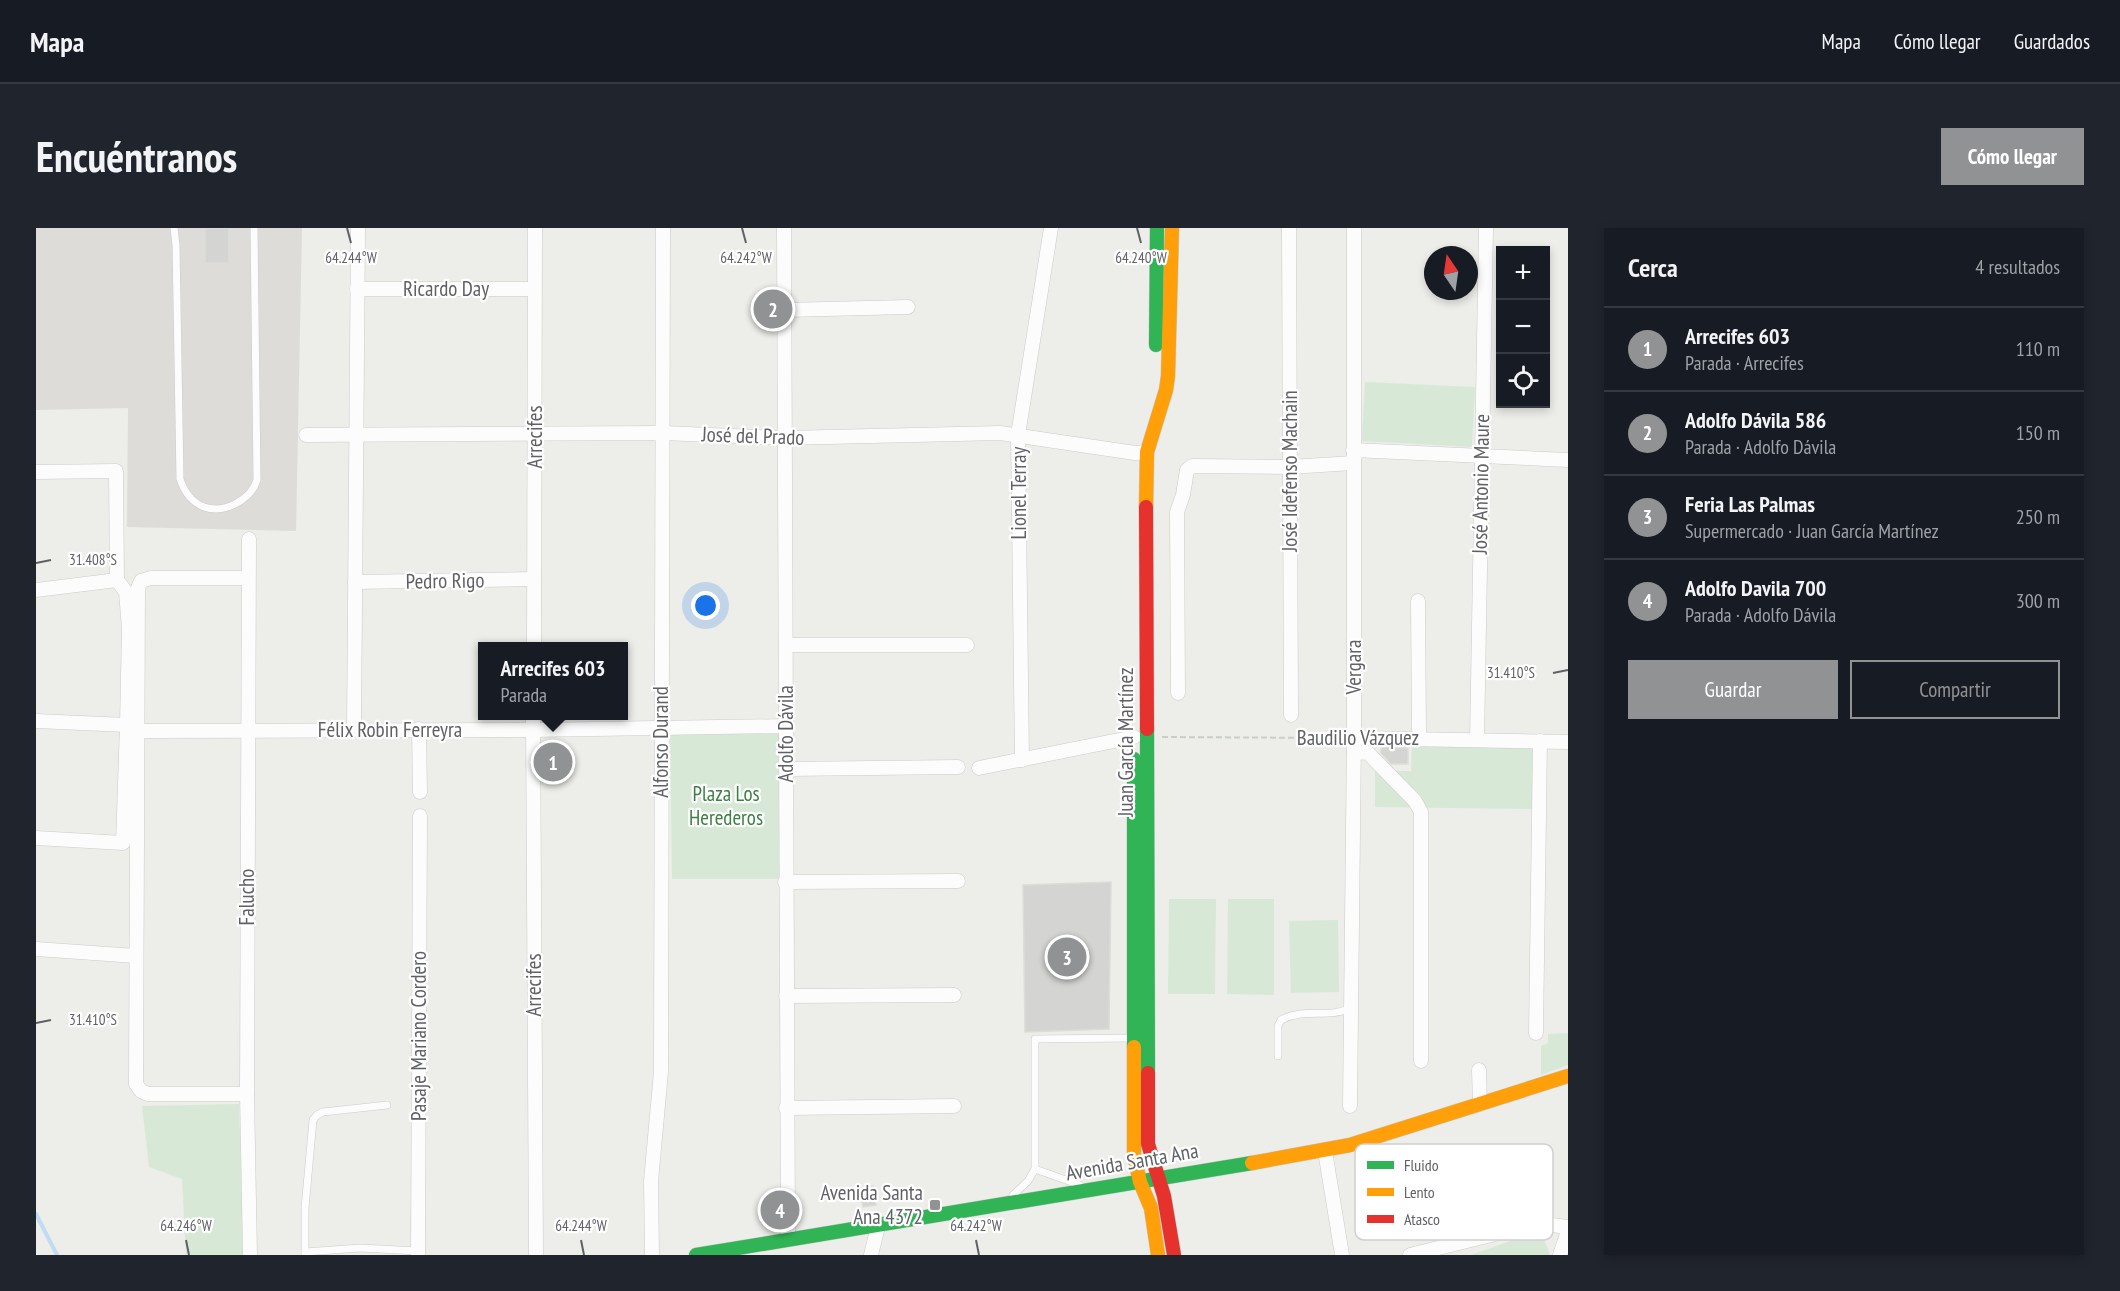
<!DOCTYPE html>
<html lang="es">
<head>
<meta charset="utf-8">
<style>
  body { margin:0; font-family:"PT Sans Narrow",sans-serif; background:#20242c; color:#f1f3f6 }
  .controls { position:absolute; right:18px; top:18px; display:grid; overflow:hidden; border-radius:0px; box-shadow:0 3px 9px #0003 }
  .controls button { width:54px; height:54px; display:grid; place-items:center; padding:0; border:0; border-bottom:2px solid #363941; background:#171b24; color:#f1f3f6; font:30px sans-serif }
  .compass { position:absolute; left:1388px; top:18px; width:54px; height:54px; border-radius:50%; background:#171b24; box-shadow:0 3px 9px #0003; rotate:347deg }
  .you { position:absolute; left:670px; top:378px; width:21px; height:21px; margin:-15px; border:4px solid #fff; border-radius:50%; background:#1a73e8; box-shadow:0 0 0 9px #1a73e833 }
  .badge { display:grid; place-items:center; width:39px; height:39px; border-radius:50%; background:#919294; color:#fff; font-size:20px; font-weight:700 }
  .pin { position:absolute; translate:-50% -50%; border:3px solid #fff; box-shadow:0 2px 6px #0006 }
  .popup { position:absolute; left:442px; top:414px; width:150px; height:78px; box-sizing:border-box; display:grid; place-content:center; border-radius:0px; background:#171b24; filter:drop-shadow(0 2px 4px #0005); font-size:20px; white-space:nowrap; color:#9ea1a6 }
  .popup b { font-size:22px; color:#f1f3f6 }
  .popup::after { content:''; position:absolute; left:50%; top:100%; margin-left:-12px; border:12px solid transparent; border-top-color:#171b24 }
  .list { margin:0; padding:0; list-style:none }
  h2 { display:flex; justify-content:space-between; align-items:center; height:78px; margin:0; padding:0 24px; font-size:26px }
  h2 small { font-size:20px; font-weight:400; color:#9ea1a6 }
  .list li { display:grid; grid-template-columns:39px 1fr auto; gap:18px; align-items:center; box-sizing:border-box; height:84px; padding:0 24px; border-top:2px solid #363941 }
  .list b { display:block; font-size:22px; white-space:nowrap }
  .list p { margin:0; font-size:20px; white-space:nowrap; color:#9ea1a6 }
  .list em { font-size:20px; font-style:normal; color:#9ea1a6 }
  .actions { display:flex; gap:12px; padding:18px 24px }
  .actions a { flex:1; padding:14px 0; border:2px solid #919294; border-radius:0px; text-align:center; font-size:21px; color:#919294 }
  .actions .main { background:#919294; color:#fff }
  .icon { flex:none; width:33px; height:33px; fill:none; stroke:currentColor; stroke-width:2; stroke-linecap:round; stroke-linejoin:round }
  .map { position:relative; flex:none; width:1532px; height:1027px; overflow:hidden; border-radius:0px }
  header { display:flex; align-items:center; gap:36px; box-sizing:border-box; height:84px; padding:0 30px; background:#171b24; border-bottom:2px solid #363941 }
  header strong { font-size:28px }
  nav { display:flex; gap:33px; margin-inline-start:auto; font-size:21px }
  .intro { display:flex; align-items:center; justify-content:space-between; box-sizing:border-box; height:144px; padding:0 36px }
  h1 { margin:0; font-size:42px }
  .button { padding:15px 27px; border-radius:0px; background:#919294; color:#fff; font-size:21px; font-weight:700 }
  main { display:flex; gap:36px; padding:0 36px }
  aside { flex:1; background:#171b24; border-radius:0px; box-shadow:0 3px 9px #0003 }
  .map>svg:first-child { display:block }
  .industrial { fill:#dddcd9 }
  .green { fill:#d8e8d7 }
  .lines { fill:none; stroke-linecap:round; stroke-linejoin:round }
  .stream { stroke:#c1dbf4; stroke-width:4 }
  .building { fill:#d4d4d2; stroke:#dcdcd8; stroke-width:1.5 }
  .lane-casing { stroke:#cbcbca; stroke-width:8 }
  .street-casing { stroke:#cbcbca; stroke-width:15 }
  .fast-casing { stroke:#c9c9ca; stroke-width:15 }
  .slow-casing { stroke:#c9c9ca; stroke-width:15 }
  .jam-casing { stroke:#c9c9ca; stroke-width:15 }
  .path { stroke:#c9cecb; stroke-width:2; stroke-dasharray:6 3; stroke-linecap:butt }
  .lane { stroke:#fcfcfc; stroke-width:7 }
  .street { stroke:#fcfcfc; stroke-width:14 }
  .fast { stroke:#30b455; stroke-width:14 }
  .slow { stroke:#ff9f0a; stroke-width:14 }
  .jam { stroke:#e5322d; stroke-width:14 }
  .ticks { fill:none; stroke:#5f6166; stroke-width:2 }
  .poi-dot { fill:#919294; stroke:#fff; stroke-width:2 }
  .labels { text-anchor:middle; stroke-width:4.5; stroke-linejoin:round; paint-order:stroke }
  .street-label { font-size:21px; fill:#5f6166; stroke:#fff }
  .park-label { font-size:21px; fill:#3c8043; stroke:#fff }
  .poi-label { font-size:21px; fill:#5f6166; stroke:#fff; text-anchor:end }
  .key { fill:#fff; stroke:#cfd0d1; stroke-width:1.5 }
  .key-label { font-size:16px; fill:#5f6166 }
  .ticks-label { font-size:15px; text-anchor:middle; fill:#5f6166; stroke:#fff; stroke-width:4.5; stroke-linejoin:round; paint-order:stroke }
</style>
</head>
<body>
<header>
<strong>Mapa</strong>
<nav><a>Mapa</a><a>Cómo llegar</a><a>Guardados</a></nav>
</header>
<div class="intro"><h1>Encuéntranos</h1><a class="button">Cómo llegar</a></div>
<main>
<div class="map">
<svg width="1532" height="1027" viewBox="0 0 1532 1027">
  <rect width="100%" height="100%" fill="#edede9"/>
  <path class="industrial" d="M 0,0 L 266,0 L 260,303 L 91,299 L 92,180 L 0,182 Z"/>
  <g class="green">
    <path d="M 1329,154 L 1439,159 L 1436,219 L 1326,213 Z"/>
    <path d="M 634,504 L 743,506 L 745,651 L 636,651 Z"/>
    <path d="M 1376,518 L 1501,519 L 1500,581 L 1339,579 L 1339,543 L 1375,543 Z"/>
    <path d="M 1133,671 L 1180,671 L 1179,766 L 1132,766 Z"/>
    <path d="M 1192,671 L 1238,671 L 1238,767 L 1191,766 Z"/>
    <path d="M 1302,692 L 1303,764 L 1255,765 L 1253,693 Z"/>
    <path d="M 1532,805 L 1532,837 L 1505,847 L 1505,818 L 1512,815 L 1512,806 Z"/>
    <path d="M 203,876 L 208,1027 L 150,1027 L 146,951 L 113,939 L 106,878 Z"/>
    <path d="M 1494,1006 L 1508,1011 L 1514,1027 L 1435,1027 Z"/>
  </g>
  <g class="lines">
    <path class="stream" d="M 0,986 L 21,1027"/>
  </g>
  <g class="building">
    <rect x="169" y="0" width="24" height="35"/>
    <path d="M 1345,519 L 1372,520 L 1372,536 L 1355,536 L 1345,525 Z"/>
    <path d="M 1075,654 L 1073,801 L 989,804 L 987,657 Z"/>
    <path d="M 837,958 L 840,977 L 827,979 L 824,960 Z"/>
  </g>
  <g class="lines">
    <g class="lane-casing">
      <g id="lane">
        <path d="M 138,0 L 140,17 L 144,251 C 148,263 155,274 168,279 C 188,286 215,272 221,252 L 218,0"/>
        <path d="M 1242,828 L 1242,798 L 1245,792 C 1271,779 1292,791 1315,780"/>
        <path d="M 999,941 L 999,811 L 1096,810"/>
        <path d="M 977,967 L 992,953 L 999,941 L 1044,957"/>
        <path d="M 269,1024 L 269,980 L 277,892 L 281,887 L 287,884 L 351,877"/>
        <path d="M 269,1027 L 269,1024 L 324,1020 L 382,1023"/>
      </g>
    </g>
    <g class="street-casing">
      <g id="street">
        <path d="M 748,0 C 752,337 748,674 752,1011"/>
        <path d="M 1253,0 L 1255,487"/>
        <path d="M 321,61 L 498,61"/>
        <path d="M 749,82 L 872,79"/>
        <path d="M 270,207 L 627,205 L 749,210 L 964,205 L 1099,225 L 1111,224"/>
        <path d="M 1317,222 L 1532,232"/>
        <path d="M 0,244 L 80,243 L 81,352 L 0,362"/>
        <path d="M 213,311 L 211,866 L 214,1027"/>
        <path d="M 81,352 L 90,364 L 93,401 L 91,497"/>
        <path d="M 319,354 L 498,351"/>
        <path d="M 1382,373 L 1383,510"/>
        <path d="M 750,417 L 931,417"/>
        <path d="M 498,418 L 499,0"/>
        <path d="M 1142,465 L 1141,284 L 1147,267 L 1151,242 L 1156,238 L 1254,239 L 1317,235"/>
        <path d="M 497,488 L 500,1027"/>
        <path d="M 0,493 L 91,497 L 87,615 L 0,610"/>
        <path d="M 318,501 L 322,0"/>
        <path d="M 383,501 L 384,564"/>
        <path d="M 102,503 L 497,502 L 750,498"/>
        <path d="M 1318,510 L 1532,514"/>
        <path d="M 1441,512 L 1450,0"/>
        <path d="M 1318,524 L 1332,525 L 1379,573 L 1385,584 L 1385,833"/>
        <path d="M 986,532 L 982,207 L 1015,0"/>
        <path d="M 943,540 L 1098,509"/>
        <path d="M 751,541 L 922,539"/>
        <path d="M 749,654 L 922,653"/>
        <path d="M 0,721 L 100,728"/>
        <path d="M 750,768 L 918,767"/>
        <path d="M 1500,805 L 1504,513"/>
        <path d="M 1443,842 L 1444,876"/>
        <path d="M 211,866 L 112,866 L 105,863 L 100,856 L 102,360 L 105,353 L 115,350 L 212,350"/>
        <path d="M 1314,878 L 1318,510 L 1318,0"/>
        <path d="M 750,880 L 918,878"/>
        <path d="M 1289,923 L 1306,1027"/>
        <path d="M 382,1027 L 384,588"/>
        <path d="M 616,1027 L 615,953 L 625,844 L 627,0"/>
        <path d="M 835,1027 L 842,998"/>
        <path d="M 1374,1027 L 1491,998 L 1508,996 L 1532,999"/>
        <path d="M 1524,1027 L 1532,1003"/>
      </g>
    </g>
    <g class="fast-casing">
      <g id="fast">
        <path d="M 1120,117 L 1121,0"/>
        <path d="M 1111,501 L 1112,845"/>
        <path d="M 1098,531 L 1098,819"/>
        <path d="M 660,1027 L 1216,935"/>
      </g>
    </g>
    <g class="slow-casing">
      <g id="slow">
        <path d="M 1110,279 L 1111,224 L 1130,162 L 1132,148 L 1136,0"/>
        <path d="M 1098,819 L 1098,927 L 1104,954 L 1115,980 L 1122,1027"/>
        <path d="M 1216,935 L 1314,917 L 1532,848"/>
      </g>
    </g>
    <g class="jam-casing">
      <g id="jam">
        <path d="M 1110,279 L 1111,501"/>
        <path d="M 1112,845 L 1112,916 L 1128,968 L 1138,1027"/>
      </g>
    </g>
    <path class="path" d="M 1126,509 L 1306,510"/>
    <use href="#lane" class="lane"/>
    <use href="#street" class="street"/>
    <use href="#fast" class="fast"/>
    <use href="#slow" class="slow"/>
    <use href="#jam" class="jam"/>
  </g>
  <path class="ticks" d="M 311,0 L 315,15M 706,0 L 710,15M 1101,0 L 1105,15M 0,335 L 15,332M 1517,445 L 1532,442M 0,795 L 15,792M 150,1012 L 153,1027M 545,1012 L 548,1027M 940,1012 L 943,1027"/>
  <rect class="poi-dot" x="893" y="971" width="12" height="12" rx="3"/>
  <g class="labels">
    <g class="street-label">
      <text x="410" y="68">Ricardo Day</text>
      <text transform="translate(717 208) rotate(2)" y="7">José del Prado</text>
      <text transform="translate(499 209) rotate(-90)" y="7">Arrecifes</text>
      <text transform="translate(1254 243) rotate(-90)" y="7">José Idefenso Machain</text>
      <text transform="translate(1445 256) rotate(-89)" y="7">José Antonio Maure</text>
      <text transform="translate(983 265) rotate(-90)" y="7">Lionel Terray</text>
      <text transform="translate(409 353) rotate(-1)" y="7">Pedro Rigo</text>
      <text transform="translate(1318 439) rotate(-90)" y="7">Vergara</text>
      <text x="354" y="509">Félix Robin Ferreyra</text>
      <text transform="translate(750 506) rotate(-90)" y="7">Adolfo Dávila</text>
      <text x="1322" y="517">Baudilio Vázquez</text>
      <text transform="translate(625 514) rotate(-90)" y="7">Alfonso Durand</text>
      <text transform="translate(1090 514) rotate(-90)" y="7">Juan García Martínez</text>
      <text transform="translate(211 669) rotate(-90)" y="7">Falucho</text>
      <text transform="translate(498 757) rotate(-90)" y="7">Arrecifes</text>
      <text transform="translate(383 808) rotate(-90)" y="7">Pasaje Mariano Cordero</text>
      <text transform="translate(1096 934) rotate(-10)" y="7">Avenida Santa Ana</text>
    </g>
    <g class="park-label">
      <text x="690" y="573">Plaza Los<tspan x="690" dy="24">Herederos</tspan></text>
    </g>
    <g class="poi-label">
      <text x="887" y="972">Avenida Santa<tspan x="887" dy="24">Ana 4372</tspan></text>
    </g>
  </g>
  <rect x="1319" y="916" width="198" height="96" rx="9" class="key"/>
  <rect x="1331" y="933" width="27" height="8" fill="#30b455"/>
  <rect x="1331" y="960" width="27" height="8" fill="#ff9f0a"/>
  <rect x="1331" y="987" width="27" height="8" fill="#e5322d"/>
  <g class="key-label">
    <text x="1368" y="943">Fluido</text>
    <text x="1368" y="970">Lento</text>
    <text x="1368" y="997">Atasco</text>
  </g>
  <g class="ticks-label">
    <text x="315" y="35">64.244°W</text>
    <text x="710" y="35">64.242°W</text>
    <text x="1105" y="35">64.240°W</text>
    <text x="57" y="337">31.408°S</text>
    <text x="1475" y="450">31.410°S</text>
    <text x="57" y="797">31.410°S</text>
    <text x="150" y="1003">64.246°W</text>
    <text x="545" y="1003">64.244°W</text>
    <text x="940" y="1003">64.242°W</text>
  </g>
</svg>
<div class="controls">
<button>+</button>
<button>−</button>
<button><svg class="icon" aria-label="locate" viewBox="0 0 24 24"><circle cx="12" cy="12" r="6"/><path d="M12 2v4M12 18v4M2 12h4M18 12h4"/></svg></button>
</div>
<svg class="compass" viewBox="-18 -18 36 36"><path d="M0-13l5 13h-10z" fill="#e53935"/><path d="M0 13l5-13h-10z" fill="#9ea1a6"/></svg>
<div class="you"></div>
<div class="pin badge" style="left:517px;top:534px">1</div>
<div class="popup"><b>Arrecifes 603</b>Parada</div>
<div class="pin badge" style="left:737px;top:81px">2</div>
<div class="pin badge" style="left:1031px;top:729px">3</div>
<div class="pin badge" style="left:744px;top:982px">4</div>
</div>
<aside>
<h2>Cerca<small>4 resultados</small></h2>
<ul class="list">
<li><span class="badge">1</span><div><b>Arrecifes 603</b><p>Parada · Arrecifes</p></div><em>110 m</em></li>
<li><span class="badge">2</span><div><b>Adolfo Dávila 586</b><p>Parada · Adolfo Dávila</p></div><em>150 m</em></li>
<li><span class="badge">3</span><div><b>Feria Las Palmas</b><p>Supermercado · Juan García Martínez</p></div><em>250 m</em></li>
<li><span class="badge">4</span><div><b>Adolfo Davila 700</b><p>Parada · Adolfo Dávila</p></div><em>300 m</em></li>
</ul>
<div class="actions"><a class="main">Guardar</a><a>Compartir</a></div>
</aside>
</main>
</body>
</html>
